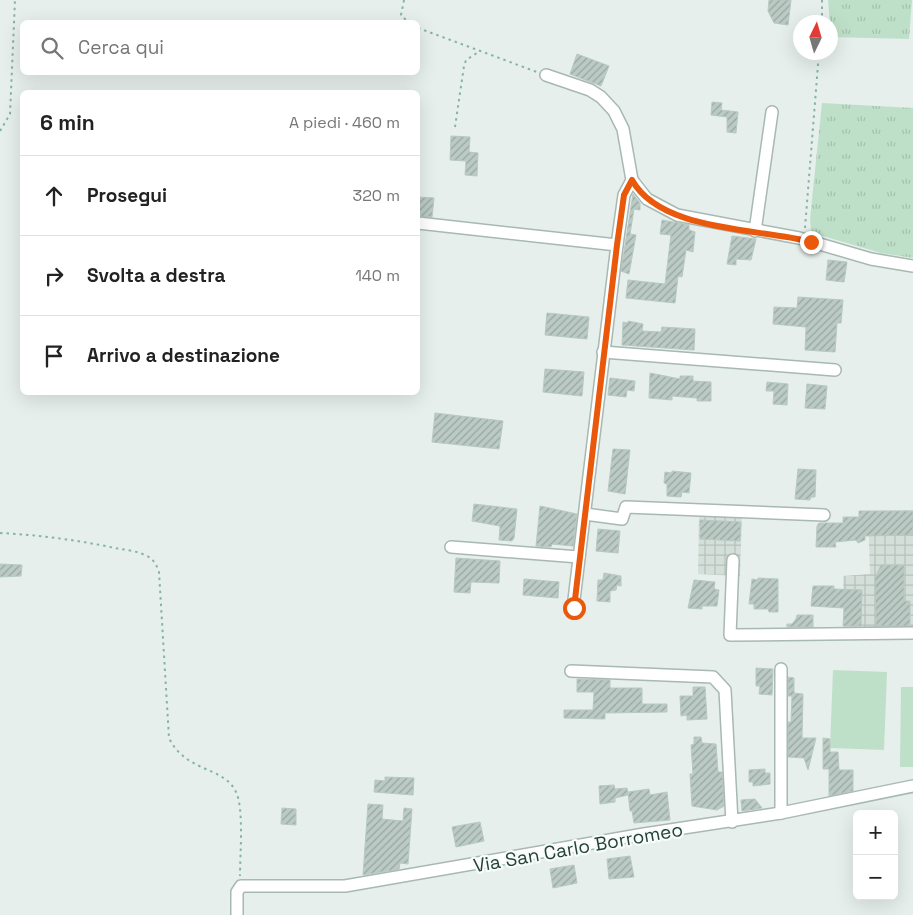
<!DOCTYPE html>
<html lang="it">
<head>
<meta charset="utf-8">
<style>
  body { margin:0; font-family:"Space Grotesk",sans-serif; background:#f2f2f2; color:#222 }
  .controls { position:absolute; right:15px; bottom:15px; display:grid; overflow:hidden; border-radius:8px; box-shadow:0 5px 20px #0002 }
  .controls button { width:45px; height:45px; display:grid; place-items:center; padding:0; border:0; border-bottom:1px solid #e0e0e0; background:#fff; color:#222; font:25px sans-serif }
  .compass { position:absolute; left:793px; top:15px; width:45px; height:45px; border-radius:50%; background:#fff; box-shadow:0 5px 20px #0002; rotate:5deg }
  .stop { position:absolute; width:15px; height:15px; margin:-11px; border:4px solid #ea580c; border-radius:50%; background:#fff }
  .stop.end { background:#ea580c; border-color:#fff; box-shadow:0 1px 5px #0008 }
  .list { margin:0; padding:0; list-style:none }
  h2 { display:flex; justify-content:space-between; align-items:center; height:65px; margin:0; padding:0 20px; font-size:21px }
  h2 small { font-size:16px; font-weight:400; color:#767676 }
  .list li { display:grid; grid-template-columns:32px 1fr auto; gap:15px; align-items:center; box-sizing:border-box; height:80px; padding:0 20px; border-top:1px solid #e0e0e0 }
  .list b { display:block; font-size:19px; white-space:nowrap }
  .list em { font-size:16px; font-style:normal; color:#767676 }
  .icon { flex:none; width:28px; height:28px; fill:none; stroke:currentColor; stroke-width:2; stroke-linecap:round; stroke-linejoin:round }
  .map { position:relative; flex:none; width:913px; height:915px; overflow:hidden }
  .search { position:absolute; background:#fff; box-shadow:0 5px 20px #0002; left:20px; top:20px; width:400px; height:55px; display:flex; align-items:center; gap:12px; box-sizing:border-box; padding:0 18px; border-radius:8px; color:#767676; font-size:19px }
  .panel { position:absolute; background:#fff; box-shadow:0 5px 20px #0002; left:20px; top:90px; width:400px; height:305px; border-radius:8px }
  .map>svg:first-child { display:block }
  .industrial { fill:url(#industrial-grid) }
  .grass { fill:url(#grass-tufts) }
  .garden { fill:#bfe0c8 }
  .building { fill:url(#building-hatch); stroke:#b8c9c2 }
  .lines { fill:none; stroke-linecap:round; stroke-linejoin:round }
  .minor-casing { stroke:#a8b8b2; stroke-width:14 }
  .path { stroke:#86b3a5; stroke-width:2; stroke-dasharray:2.5 4; stroke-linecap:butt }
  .minor { stroke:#fff; stroke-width:11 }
  .route { stroke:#ea580c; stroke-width:6 }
  .labels { text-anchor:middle; stroke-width:4.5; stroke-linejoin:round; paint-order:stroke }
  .street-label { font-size:19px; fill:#24423a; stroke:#f7fbf9 }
</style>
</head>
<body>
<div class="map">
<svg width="913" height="915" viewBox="0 0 913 915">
  <defs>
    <pattern id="industrial-grid" width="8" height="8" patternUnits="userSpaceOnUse" patternTransform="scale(1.25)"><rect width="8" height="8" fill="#d4dfda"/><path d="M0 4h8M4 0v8" fill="none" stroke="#b6c1bc"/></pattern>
    <pattern id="grass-tufts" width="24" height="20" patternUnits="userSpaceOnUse" patternTransform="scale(1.25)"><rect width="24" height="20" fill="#bfe0c8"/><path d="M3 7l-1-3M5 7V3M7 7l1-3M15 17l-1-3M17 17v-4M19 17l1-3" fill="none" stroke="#a4c1ad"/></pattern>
    <pattern id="building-hatch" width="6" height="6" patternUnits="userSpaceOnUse" patternTransform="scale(1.25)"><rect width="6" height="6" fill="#bbcac4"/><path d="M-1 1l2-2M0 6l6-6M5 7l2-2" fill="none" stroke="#98a6a0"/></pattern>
  </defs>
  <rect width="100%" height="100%" fill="#e6efeb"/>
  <g class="industrial">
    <path d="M 913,510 L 913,638 L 845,639 L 843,576 L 870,574 L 868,511 Z"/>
    <path d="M 699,513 L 742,516 L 740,576 L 698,574 Z"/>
  </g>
  <g class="grass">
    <path d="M 828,0 L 912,0 L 909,39 L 831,37 Z"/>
    <path d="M 822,103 L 913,108 L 913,258 L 881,253 L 816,234 L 811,230 L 810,219 Z"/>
  </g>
  <g class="garden">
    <path d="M 833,670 L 887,672 L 884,750 L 830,748 Z"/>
    <path d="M 901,687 L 913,687 L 913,767 L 900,767 Z"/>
  </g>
  <g class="building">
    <path d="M 769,0 L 791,0 L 788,25 L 774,23 L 768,11 Z"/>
    <path d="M 577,54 L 609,66 L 601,86 L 570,74 Z"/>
    <path d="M 712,102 L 722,103 L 721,110 L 738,112 L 736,133 L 727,132 L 727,117 L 711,115 Z"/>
    <path d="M 451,136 L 470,137 L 469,152 L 478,153 L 477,176 L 465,175 L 466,161 L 450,160 Z"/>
    <path d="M 633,194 L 640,203 L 640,210 L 634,209 L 630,234 L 636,235 L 629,274 L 621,271 Z"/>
    <path d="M 418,197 L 434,198 L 432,217 L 418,216 Z"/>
    <path d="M 662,220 L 689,225 L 689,230 L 695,232 L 693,252 L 686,250 L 682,277 L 678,276 L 675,303 L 626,298 L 628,280 L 665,284 L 671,235 L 660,234 Z"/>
    <path d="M 732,236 L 756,239 L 751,260 L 736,259 L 736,265 L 727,264 Z"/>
    <path d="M 828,260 L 847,262 L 844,282 L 826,280 Z"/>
    <path d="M 798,297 L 843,300 L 841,323 L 837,323 L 835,352 L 805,350 L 806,327 L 773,324 L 774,307 L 797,308 Z"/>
    <path d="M 547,313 L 589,317 L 587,339 L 545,335 Z"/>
    <path d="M 628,321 L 643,324 L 642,331 L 661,332 L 662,327 L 695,329 L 694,350 L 622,345 L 623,322 L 628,323 Z"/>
    <path d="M 545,369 L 584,372 L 582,396 L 543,392 Z"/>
    <path d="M 650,373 L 680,379 L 680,376 L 693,376 L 693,381 L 711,382 L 711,401 L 697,401 L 697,398 L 672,396 L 672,400 L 649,398 Z"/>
    <path d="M 610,378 L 635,381 L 634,391 L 627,390 L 626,397 L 608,395 Z"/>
    <path d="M 767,382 L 788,384 L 787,405 L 773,404 L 774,391 L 766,391 Z"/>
    <path d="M 807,384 L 827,386 L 825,409 L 805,408 Z"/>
    <path d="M 435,413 L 503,421 L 499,449 L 432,442 Z"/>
    <path d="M 613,449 L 630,450 L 625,494 L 608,491 Z"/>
    <path d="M 798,469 L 816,470 L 815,497 L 811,497 L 810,500 L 795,499 Z"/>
    <path d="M 672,471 L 691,473 L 689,493 L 682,492 L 681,497 L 667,496 L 667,484 L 664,483 L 665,472 L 672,473 Z"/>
    <path d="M 474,504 L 517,509 L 514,538 L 512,541 L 499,540 L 500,526 L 472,521 Z"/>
    <path d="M 540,506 L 577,514 L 573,546 L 552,544 L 551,547 L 536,546 Z"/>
    <path d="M 859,511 L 913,511 L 913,535 L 865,536 L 865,540 L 858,543 L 856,540 L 835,542 L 836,547 L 816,547 L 817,526 L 819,523 L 843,523 L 843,517 L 859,517 Z"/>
    <path d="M 700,520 L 741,522 L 740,541 L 700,539 Z"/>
    <path d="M 598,529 L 620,531 L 618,553 L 596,551 Z"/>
    <path d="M 456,558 L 500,561 L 499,583 L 471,582 L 470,593 L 454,592 Z"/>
    <path d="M 0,564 L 22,565 L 21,576 L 0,577 Z"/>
    <path d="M 881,565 L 904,565 L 904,601 L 910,601 L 910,626 L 876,626 L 875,578 Z"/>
    <path d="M 604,573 L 621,576 L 621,586 L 617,585 L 616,590 L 610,591 L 610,602 L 597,601 L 598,580 L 603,580 Z"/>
    <path d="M 758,578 L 778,579 L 778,612 L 769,612 L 768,609 L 754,609 L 754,604 L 749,604 L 752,579 L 758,580 Z"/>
    <path d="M 524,579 L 559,582 L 558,598 L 523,595 Z"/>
    <path d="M 694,580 L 715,582 L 714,589 L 719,590 L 717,606 L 702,606 L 702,609 L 688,608 Z"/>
    <path d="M 813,586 L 834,586 L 834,589 L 862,590 L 861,626 L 843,626 L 844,608 L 811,606 Z"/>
    <path d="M 797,615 L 813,615 L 813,627 L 787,627 L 787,624 L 792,624 L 796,619 Z"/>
    <path d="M 756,668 L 773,669 L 772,695 L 759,694 L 760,686 L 756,686 Z"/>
    <path d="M 788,677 L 794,678 L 794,693 L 803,694 L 802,738 L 816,738 L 808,770 L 804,758 L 788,757 L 788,722 L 791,722 L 792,696 L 788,696 Z"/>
    <path d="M 577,679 L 610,680 L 610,688 L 642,688 L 642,704 L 667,704 L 667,712 L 605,713 L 605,719 L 564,718 L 564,710 L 593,710 L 594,692 L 577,692 Z"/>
    <path d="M 693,687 L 705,687 L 707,719 L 687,720 L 687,715 L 681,716 L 680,696 L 693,696 Z"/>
    <path d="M 694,737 L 701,737 L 702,743 L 716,744 L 718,772 L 722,772 L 724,806 L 717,810 L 692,806 L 690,774 L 693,774 L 691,745 L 694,744 Z"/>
    <path d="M 823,738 L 830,739 L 830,752 L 838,752 L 839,770 L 853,770 L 853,791 L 829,796 L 829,769 L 823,769 Z"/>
    <path d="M 765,769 L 765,773 L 770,773 L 770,784 L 753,786 L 753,782 L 749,782 L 749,770 Z"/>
    <path d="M 385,777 L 414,778 L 413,795 L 374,792 L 375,780 L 385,781 Z"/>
    <path d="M 614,785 L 615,789 L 627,788 L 628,795 L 615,798 L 615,802 L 600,804 L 599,786 Z"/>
    <path d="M 649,789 L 650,795 L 667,792 L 670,820 L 634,823 L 632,811 L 630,811 L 628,792 Z"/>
    <path d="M 755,799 L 762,808 L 742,811 L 741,800 Z"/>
    <path d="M 368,804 L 383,805 L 382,819 L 403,821 L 404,808 L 412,809 L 408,864 L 400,863 L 399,869 L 363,875 Z"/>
    <path d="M 282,808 L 296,809 L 296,825 L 281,824 Z"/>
    <path d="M 480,822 L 484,841 L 456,847 L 452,827 Z"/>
    <path d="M 630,856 L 634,877 L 609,879 L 607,859 Z"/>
    <path d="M 574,865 L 577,883 L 553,888 L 550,869 Z"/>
  </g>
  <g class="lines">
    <g class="minor-casing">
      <g id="minor">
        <path d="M 546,75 L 590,90 L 601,97 L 614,111 L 623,129 L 632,180 L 624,195 L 617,245 L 573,608"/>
        <path d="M 632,180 L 647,199 L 677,215 L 799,238 L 871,259 L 913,266"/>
        <path d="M 418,223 L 617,245"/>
        <path d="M 755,231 L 772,112"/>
        <path d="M 603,352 L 835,370"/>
        <path d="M 585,514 L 622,519 L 626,507 L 824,515"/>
        <path d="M 451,547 L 579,557"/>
        <path d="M 733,560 L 730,635 L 913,633"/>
        <path d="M 571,671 L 713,677 L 725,690 L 732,822"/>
        <path d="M 781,813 L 781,669"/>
        <path d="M 237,915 L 237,892 L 241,886 L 345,886 L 644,834 L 781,813 L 913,786"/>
      </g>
    </g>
    <g class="path">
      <path d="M 404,0 L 401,15 L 408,22"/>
      <path d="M 822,0 L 822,22"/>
      <path d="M 418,28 L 537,72"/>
      <path d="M 455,127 L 464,66 L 466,60 L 480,51"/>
      <path d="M 0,131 L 10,114 L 15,0"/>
      <path d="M 805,228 L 819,52"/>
      <path d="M 0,533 C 39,535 77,540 115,548 C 126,550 139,551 149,557 C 154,560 157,566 159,572 L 169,738 C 186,773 224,766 236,792 C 244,808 240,855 240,876"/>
    </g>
    <use href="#minor" class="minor"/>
  </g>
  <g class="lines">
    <path class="route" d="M 574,608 L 617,245 L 624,195 L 632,180 C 661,232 759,228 811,242"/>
  </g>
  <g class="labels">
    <g class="street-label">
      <text transform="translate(578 847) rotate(-10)" y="7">Via San Carlo Borromeo</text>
    </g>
  </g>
</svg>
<div class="controls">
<button>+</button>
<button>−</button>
</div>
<svg class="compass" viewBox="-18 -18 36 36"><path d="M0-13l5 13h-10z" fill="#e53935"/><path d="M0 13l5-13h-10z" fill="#767676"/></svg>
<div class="stop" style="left:574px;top:608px"></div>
<div class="stop end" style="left:811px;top:242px"></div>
<div class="search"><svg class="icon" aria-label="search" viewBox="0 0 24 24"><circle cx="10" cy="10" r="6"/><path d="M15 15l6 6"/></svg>Cerca qui</div>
<section class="panel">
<h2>6 min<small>A piedi · 460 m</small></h2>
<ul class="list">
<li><svg class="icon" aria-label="ahead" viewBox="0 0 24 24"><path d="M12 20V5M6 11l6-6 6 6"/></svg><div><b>Prosegui</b></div><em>320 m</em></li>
<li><svg class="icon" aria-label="right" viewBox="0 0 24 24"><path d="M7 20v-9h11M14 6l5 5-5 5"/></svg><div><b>Svolta a destra</b></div><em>140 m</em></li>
<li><svg class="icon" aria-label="arrive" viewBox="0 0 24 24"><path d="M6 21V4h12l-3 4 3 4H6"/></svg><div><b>Arrivo a destinazione</b></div></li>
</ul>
</section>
</div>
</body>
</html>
